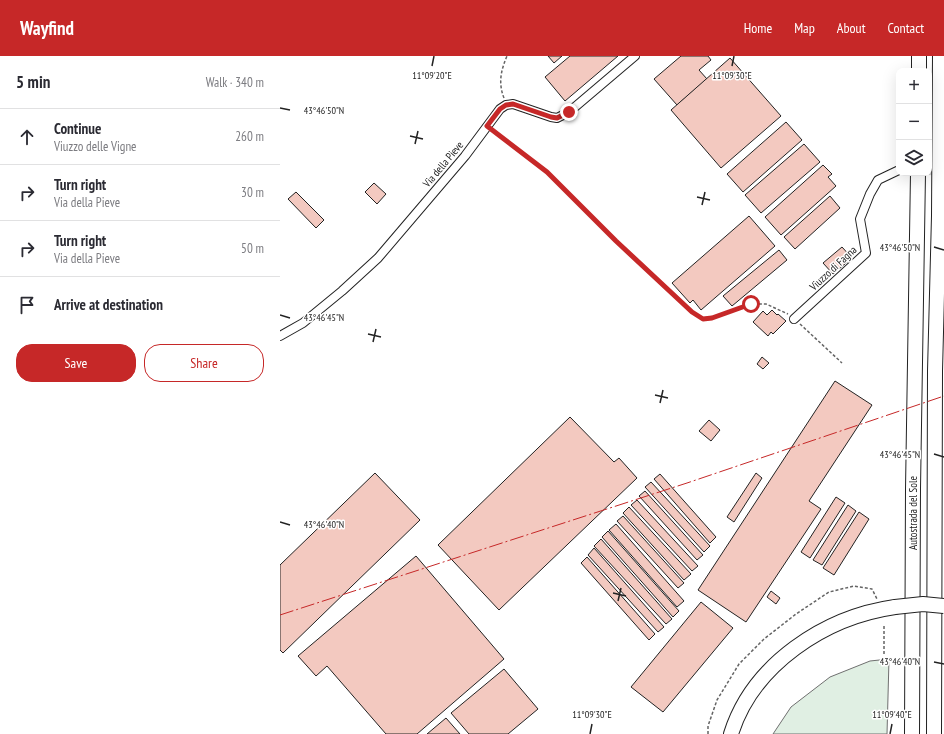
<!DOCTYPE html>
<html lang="en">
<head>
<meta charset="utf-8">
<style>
  body { margin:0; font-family:"PT Sans Narrow",sans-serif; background:#f2f2f3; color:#2b2b33 }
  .controls { position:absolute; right:12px; top:12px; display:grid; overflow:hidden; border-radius:8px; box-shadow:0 4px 16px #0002 }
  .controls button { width:36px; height:36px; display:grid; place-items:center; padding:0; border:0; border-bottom:1px solid #e1e1e2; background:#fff; color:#2b2b33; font:20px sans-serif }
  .stop { position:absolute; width:12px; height:12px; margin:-9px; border:3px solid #c62828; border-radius:50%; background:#fff }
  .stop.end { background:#c62828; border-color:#fff; box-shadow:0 1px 4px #0008 }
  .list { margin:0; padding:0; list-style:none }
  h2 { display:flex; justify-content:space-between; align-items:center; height:52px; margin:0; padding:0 16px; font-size:17px }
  h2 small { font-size:13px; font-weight:400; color:#7c7c81 }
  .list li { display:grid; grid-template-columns:26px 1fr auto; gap:12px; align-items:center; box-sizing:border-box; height:56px; padding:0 16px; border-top:1px solid #e1e1e2 }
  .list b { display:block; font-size:15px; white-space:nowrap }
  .list p { margin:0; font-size:13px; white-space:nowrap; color:#7c7c81 }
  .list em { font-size:13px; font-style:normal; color:#7c7c81 }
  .actions { display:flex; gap:8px; padding:12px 16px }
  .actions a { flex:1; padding:9px 0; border:1px solid #c62828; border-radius:16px; text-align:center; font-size:14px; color:#c62828 }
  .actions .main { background:#c62828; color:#fff }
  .icon { flex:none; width:22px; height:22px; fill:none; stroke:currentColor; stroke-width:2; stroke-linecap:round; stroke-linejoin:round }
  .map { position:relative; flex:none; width:664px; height:678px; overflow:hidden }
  header { display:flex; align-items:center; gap:24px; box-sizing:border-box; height:56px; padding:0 20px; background:#c62828; color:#fff }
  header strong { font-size:19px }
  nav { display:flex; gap:22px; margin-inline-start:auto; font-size:14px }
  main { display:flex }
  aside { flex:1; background:#fff }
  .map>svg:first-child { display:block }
  .green { fill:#e0efe3; stroke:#6f6f6f }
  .building { fill:#f3c9c0; stroke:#222 }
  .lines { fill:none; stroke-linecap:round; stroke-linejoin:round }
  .minor-tunnel { stroke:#d3d3d3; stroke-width:8; stroke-dasharray:8 4; stroke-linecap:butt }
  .minor-casing { stroke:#222; stroke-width:10 }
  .motorway-casing { stroke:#222; stroke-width:16 }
  .path { stroke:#646464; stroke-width:1.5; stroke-dasharray:3 2; stroke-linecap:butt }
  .minor { stroke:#fff; stroke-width:8 }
  .motorway { stroke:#fff; stroke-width:14 }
  .motorway-bridge-casing { stroke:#222; stroke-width:16; stroke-linecap:butt }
  .motorway-bridge { stroke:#fff; stroke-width:14 }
  .power { stroke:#c62828; stroke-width:1; stroke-dasharray:14 3 2 3; stroke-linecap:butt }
  .route { stroke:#c62828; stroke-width:5 }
  .ticks { fill:none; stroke:#222; stroke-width:1.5 }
  .labels { text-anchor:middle; stroke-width:3; stroke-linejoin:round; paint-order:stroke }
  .street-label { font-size:11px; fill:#222; stroke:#fff }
  .ticks-label { font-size:10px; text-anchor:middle; fill:#222; stroke:#fff; stroke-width:3; stroke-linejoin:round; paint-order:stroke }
</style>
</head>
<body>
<header>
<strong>Wayfind</strong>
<nav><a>Home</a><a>Map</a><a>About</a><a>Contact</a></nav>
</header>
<main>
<aside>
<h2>5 min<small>Walk · 340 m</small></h2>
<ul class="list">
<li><svg class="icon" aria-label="ahead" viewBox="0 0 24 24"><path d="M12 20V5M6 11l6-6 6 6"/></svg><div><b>Continue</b><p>Viuzzo delle Vigne</p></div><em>260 m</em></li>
<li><svg class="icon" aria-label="right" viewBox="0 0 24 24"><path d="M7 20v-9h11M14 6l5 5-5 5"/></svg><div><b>Turn right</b><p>Via della Pieve</p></div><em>30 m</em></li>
<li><svg class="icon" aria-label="right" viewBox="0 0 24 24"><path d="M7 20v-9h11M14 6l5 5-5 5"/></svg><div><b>Turn right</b><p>Via della Pieve</p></div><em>50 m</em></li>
<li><svg class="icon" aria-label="arrive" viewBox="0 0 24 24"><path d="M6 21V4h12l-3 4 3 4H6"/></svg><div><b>Arrive at destination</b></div></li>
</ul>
<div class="actions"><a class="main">Save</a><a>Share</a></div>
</aside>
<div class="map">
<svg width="664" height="678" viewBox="0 0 664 678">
  <rect width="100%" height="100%" fill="#fff"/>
  <path class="green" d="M 609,603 L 607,678 L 493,678 L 511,651 L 550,621 L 590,605 Z"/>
  <g class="building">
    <path d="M 268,0 L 282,0 L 274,7 Z"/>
    <path d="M 290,0 L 338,0 L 285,45 L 265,21 Z"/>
    <path d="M 401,0 L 428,0 L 431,4 L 419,14 L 427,23 L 397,49 L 374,23 Z"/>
    <path d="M 450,2 L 501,60 L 441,112 L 391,54 Z"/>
    <path d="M 506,66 L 522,84 L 463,136 L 447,118 Z"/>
    <path d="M 524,88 L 540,106 L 481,157 L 465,139 Z"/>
    <path d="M 543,109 L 552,118 L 548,121 L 556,130 L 501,179 L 485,161 Z"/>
    <path d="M 94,127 L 106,138 L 97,148 L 85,136 Z"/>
    <path d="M 16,136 L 44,164 L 36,172 L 8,143 Z"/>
    <path d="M 550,140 L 560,152 L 515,193 L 504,181 Z"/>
    <path d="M 469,160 L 495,190 L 421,254 L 413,244 L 410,247 L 392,227 Z"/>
    <path d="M 562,191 L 572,202 L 553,218 L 543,207 Z"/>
    <path d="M 499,194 L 507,204 L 452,250 L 443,240 Z"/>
    <path d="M 492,254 L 497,259 L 498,258 L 506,265 L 493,278 L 491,276 L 488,280 L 473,266 L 483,255 L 487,259 Z"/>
    <path d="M 482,301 L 489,307 L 483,313 L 477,308 Z"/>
    <path d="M 555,325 L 592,349 L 529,445 L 541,453 L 466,566 L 418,534 Z"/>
    <path d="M 290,361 L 334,406 L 339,402 L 357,422 L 219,554 L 158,489 Z"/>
    <path d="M 429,364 L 440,374 L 431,385 L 419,375 Z"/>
    <path d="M 95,417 L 140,464 L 3,597 L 0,594 L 0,509 Z"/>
    <path d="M 476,417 L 482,422 L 454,466 L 447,461 Z"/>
    <path d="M 380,418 L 436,481 L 430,487 L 374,423 Z"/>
    <path d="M 371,426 L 430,490 L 424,496 L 365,431 Z"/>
    <path d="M 365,435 L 423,499 L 417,504 L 359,440 Z"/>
    <path d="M 556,441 L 565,447 L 530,502 L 521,496 Z"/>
    <path d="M 357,444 L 418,510 L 412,515 L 351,449 Z"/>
    <path d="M 568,449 L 576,455 L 542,509 L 533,504 Z"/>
    <path d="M 349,451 L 411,518 L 404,524 L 343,457 Z"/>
    <path d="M 579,456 L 589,463 L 554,519 L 543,512 Z"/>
    <path d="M 343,460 L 404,527 L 398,532 L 337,465 Z"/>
    <path d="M 336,468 L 404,545 L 397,551 L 329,474 Z"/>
    <path d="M 328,475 L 399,555 L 393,561 L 322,481 Z"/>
    <path d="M 321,483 L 392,563 L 386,568 L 314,490 Z"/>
    <path d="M 314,492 L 384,571 L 378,576 L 308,499 Z"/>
    <path d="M 136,500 L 224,603 L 137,678 L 106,678 L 47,610 L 36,620 L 18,600 Z"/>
    <path d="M 307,501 L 375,578 L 369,584 L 301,507 Z"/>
    <path d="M 491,535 L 500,542 L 496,548 L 487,541 Z"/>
    <path d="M 421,546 L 453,572 L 383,656 L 351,631 Z"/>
    <path d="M 224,613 L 258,653 L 228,678 L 189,678 L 171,657 Z"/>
    <path d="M 166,662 L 180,678 L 147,678 Z"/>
  </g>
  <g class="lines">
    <path class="minor-tunnel" d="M 649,115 L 663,116"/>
    <g class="minor-casing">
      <g id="minor">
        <path d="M 514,263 L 586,197 L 580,163 L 590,138 L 598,124 L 619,114"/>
        <path d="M 0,280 L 23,267 L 62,235 L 98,202 L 185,100 L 220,53 L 226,49 L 233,48 L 271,61 L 277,62 L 289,56 L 355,0"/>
      </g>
    </g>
    <g class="motorway-casing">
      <g id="motorway">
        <path d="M 639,15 L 639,0"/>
        <path d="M 451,678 C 473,608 545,561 615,551"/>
        <path d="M 632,678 L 633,433 L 638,117"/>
        <path d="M 654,678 L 655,315 L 659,160 L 660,0"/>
      </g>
    </g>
    <g class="path">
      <path d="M 224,42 C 218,27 221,14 227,0"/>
      <path d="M 214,75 L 267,116 L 336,185 L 412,256 L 423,263 L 432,262 L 471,248 L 486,248 L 508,258"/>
      <path d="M 520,268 L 562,307"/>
      <path d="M 604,598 L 604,570"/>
      <path d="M 428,678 L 428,670 L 437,644 L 459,608 L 484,583 L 516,558 L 549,536 L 574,530 L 592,533 L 597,543"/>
    </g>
    <use href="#minor" class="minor"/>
    <use href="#motorway" class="motorway"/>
    <g class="motorway-bridge-casing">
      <path id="motorway-bridge" d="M 615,551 L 643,548 L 664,550"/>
    </g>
    <use href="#motorway-bridge" class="motorway-bridge"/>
    <path class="power" d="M 0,559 L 407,427 L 664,340"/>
  </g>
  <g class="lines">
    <path class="route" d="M 289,56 L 277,62 L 271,61 L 233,48 L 226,49 L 220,53 L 207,70 L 267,116 L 336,185 L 412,256 L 423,263 L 432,262 L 471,248"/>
  </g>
  <path class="ticks" d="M 152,10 L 154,0M 452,10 L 454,0M 0,52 L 10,54M 130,80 L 143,83M 135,88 L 138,75M 417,141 L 430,144M 422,149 L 425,136M 654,191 L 664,194M 0,259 L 10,262M 88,278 L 101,281M 93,286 L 96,273M 375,339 L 388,342M 380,347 L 383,334M 654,398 L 664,401M 0,466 L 10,469M 333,537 L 346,540M 338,545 L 341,532M 654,606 L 664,608M 310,678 L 312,668M 610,678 L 612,668"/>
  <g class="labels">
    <g class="street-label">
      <text transform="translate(163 108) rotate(-50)" y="4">Via della Pieve</text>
      <text transform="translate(553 212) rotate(-43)" y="4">Viuzzo di Fagna</text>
      <text transform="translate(633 457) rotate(-90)" y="4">Autostrada del Sole</text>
    </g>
  </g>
  <g class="ticks-label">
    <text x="152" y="23">11°09'20"E</text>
    <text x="452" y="23">11°09'30"E</text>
    <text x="44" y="58">43°46'50"N</text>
    <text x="620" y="195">43°46'50"N</text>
    <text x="44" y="265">43°46'45"N</text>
    <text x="620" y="402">43°46'45"N</text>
    <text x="44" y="472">43°46'40"N</text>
    <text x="620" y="609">43°46'40"N</text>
    <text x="312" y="662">11°09'30"E</text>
    <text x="612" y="662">11°09'40"E</text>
  </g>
</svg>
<div class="controls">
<button>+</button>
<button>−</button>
<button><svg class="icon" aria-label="layers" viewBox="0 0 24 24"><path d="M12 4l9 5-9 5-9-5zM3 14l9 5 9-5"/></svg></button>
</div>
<div class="stop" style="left:471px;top:248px"></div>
<div class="stop end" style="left:289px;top:56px"></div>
</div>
</main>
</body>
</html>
